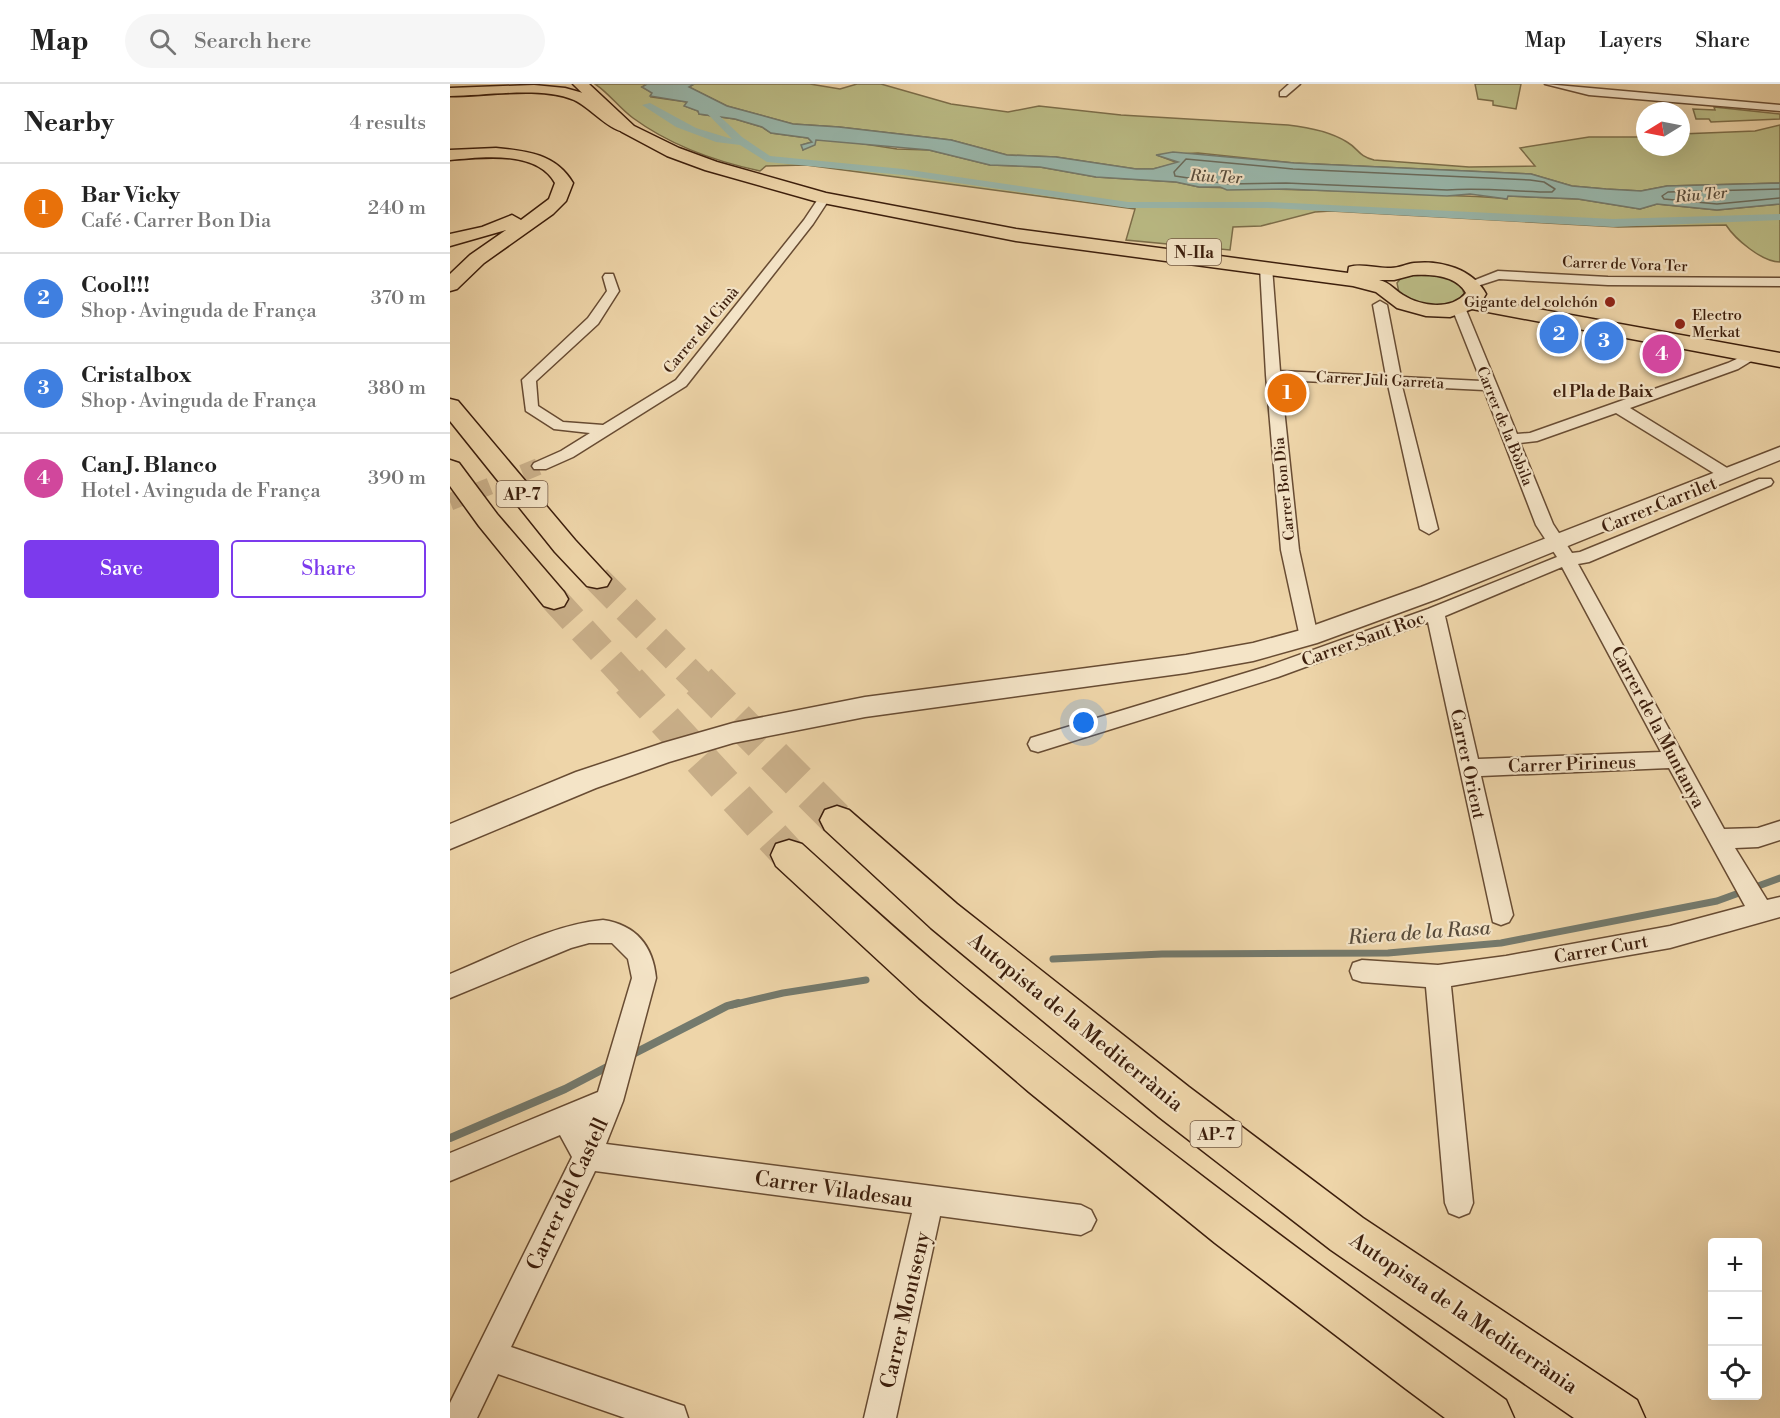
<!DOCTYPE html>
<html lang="en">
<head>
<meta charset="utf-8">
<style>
  body { margin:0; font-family:"Libre Bodoni",serif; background:#f6f6f6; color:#222 }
  .controls { position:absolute; right:18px; bottom:18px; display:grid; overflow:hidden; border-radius:6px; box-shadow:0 6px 24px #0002 }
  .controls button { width:54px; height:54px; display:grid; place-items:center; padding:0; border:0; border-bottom:2px solid #e0e0e0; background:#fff; color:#222; font:30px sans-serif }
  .compass { position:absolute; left:1186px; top:18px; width:54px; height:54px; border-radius:50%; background:#fff; box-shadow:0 6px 24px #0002; rotate:260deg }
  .you { position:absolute; left:634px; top:639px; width:21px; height:21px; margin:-15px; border:4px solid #fff; border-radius:50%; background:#1a73e8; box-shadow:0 0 0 9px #1a73e833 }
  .badge { display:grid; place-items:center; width:39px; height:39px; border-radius:50%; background:#7c3aed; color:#fff; font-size:20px; font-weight:700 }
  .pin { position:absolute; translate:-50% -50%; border:3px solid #fff; box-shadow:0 2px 6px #0006 }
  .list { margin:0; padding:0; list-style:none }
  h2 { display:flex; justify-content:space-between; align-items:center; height:78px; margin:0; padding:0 24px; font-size:26px }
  h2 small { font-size:20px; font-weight:400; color:#767676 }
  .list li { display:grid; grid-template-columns:39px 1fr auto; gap:18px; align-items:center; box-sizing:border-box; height:90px; padding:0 24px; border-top:2px solid #e0e0e0 }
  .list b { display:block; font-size:22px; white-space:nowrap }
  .list p { margin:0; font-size:20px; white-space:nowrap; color:#767676 }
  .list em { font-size:20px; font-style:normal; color:#767676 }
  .actions { display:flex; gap:12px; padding:18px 24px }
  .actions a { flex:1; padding:14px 0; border:2px solid #7c3aed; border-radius:6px; text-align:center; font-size:21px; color:#7c3aed }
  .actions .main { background:#7c3aed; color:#fff }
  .icon { flex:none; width:33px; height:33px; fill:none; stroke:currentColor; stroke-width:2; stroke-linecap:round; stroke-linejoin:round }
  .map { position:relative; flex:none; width:1330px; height:1334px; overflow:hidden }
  header { display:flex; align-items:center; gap:36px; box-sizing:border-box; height:84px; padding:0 30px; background:#fff; border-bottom:2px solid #e0e0e0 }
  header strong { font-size:28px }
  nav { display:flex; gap:33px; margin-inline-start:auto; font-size:21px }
  .search { width:420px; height:54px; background:#f6f6f6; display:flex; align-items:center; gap:15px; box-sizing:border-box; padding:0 21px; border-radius:33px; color:#767676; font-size:22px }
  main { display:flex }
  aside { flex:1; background:#fff }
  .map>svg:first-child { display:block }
  .green { fill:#bbbc86; stroke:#7c6d49; stroke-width:1.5 }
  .water { fill:#99b8ad; stroke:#747a6d; stroke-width:1.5 }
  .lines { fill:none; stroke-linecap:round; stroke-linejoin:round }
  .shore { stroke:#6a6b5c; stroke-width:1.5 }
  .stream-far1 { stroke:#747a6d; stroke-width:7 }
  .stream { stroke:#747a6d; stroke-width:8 }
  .canal { fill:#99b8ad; fill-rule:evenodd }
  .minor-tunnel { stroke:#cab08a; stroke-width:17; stroke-dasharray:17 9; stroke-linecap:butt }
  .motorway-tunnel-far1 { stroke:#cab08a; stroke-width:28; stroke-dasharray:28 14; stroke-linecap:butt }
  .motorway-tunnel { stroke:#cab08a; stroke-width:35; stroke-dasharray:35 18; stroke-linecap:butt }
  .minor-casing { stroke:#684c33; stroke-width:3 }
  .tertiary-casing { stroke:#684c33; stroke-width:3 }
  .primary-casing { stroke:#3c1e0c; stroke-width:3 }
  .trunk-casing { stroke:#3c1e0c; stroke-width:3 }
  .motorway-casing { stroke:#3c1e0c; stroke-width:3 }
  .minor { fill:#f4e4c7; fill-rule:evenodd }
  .tertiary { fill:#f4e4c7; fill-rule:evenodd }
  .primary { fill:#eed5a9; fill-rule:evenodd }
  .trunk { fill:#eed5a9; fill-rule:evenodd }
  .motorway { fill:#eed5a9; fill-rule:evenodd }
  .poi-dot { fill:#8f2418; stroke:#f4e4c7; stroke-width:2 }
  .labels { text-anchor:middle; stroke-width:4.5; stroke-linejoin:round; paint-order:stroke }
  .far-street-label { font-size:15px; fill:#3c1e0c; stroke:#f4e4c7 }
  .far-poi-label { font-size:15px; fill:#3c1e0c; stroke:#f4e4c7; text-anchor:end }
  .far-water-label { font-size:16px; font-style:italic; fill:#584c3c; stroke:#f4e4c7 }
  .shield { fill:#f4e4c7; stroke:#735944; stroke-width:1.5 }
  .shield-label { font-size:16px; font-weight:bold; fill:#3c1e0c }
  .far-neighbourhood-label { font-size:16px; font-weight:bold; fill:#3c1e0c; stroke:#f4e4c7 }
  .street-label { font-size:18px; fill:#3c1e0c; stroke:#f4e4c7 }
  .water-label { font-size:20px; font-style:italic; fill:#584c3c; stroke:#f4e4c7 }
  .near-street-label { font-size:21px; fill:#3c1e0c; stroke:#f4e4c7 }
</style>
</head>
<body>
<header>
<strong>Map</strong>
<div class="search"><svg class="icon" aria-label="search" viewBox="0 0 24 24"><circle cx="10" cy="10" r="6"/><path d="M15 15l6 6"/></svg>Search here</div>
<nav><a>Map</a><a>Layers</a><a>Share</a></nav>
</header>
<main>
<aside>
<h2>Nearby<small>4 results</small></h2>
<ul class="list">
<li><span class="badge" style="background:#e8710a">1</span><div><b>Bar Vicky</b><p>Café · Carrer Bon Dia</p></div><em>240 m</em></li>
<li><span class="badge" style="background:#3f7fe0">2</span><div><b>Cool!!!</b><p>Shop · Avinguda de França</p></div><em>370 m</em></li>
<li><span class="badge" style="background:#3f7fe0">3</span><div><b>Cristalbox</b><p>Shop · Avinguda de França</p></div><em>380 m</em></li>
<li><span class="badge" style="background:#d1479c">4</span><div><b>Can J. Blanco</b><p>Hotel · Avinguda de França</p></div><em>390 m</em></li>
</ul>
<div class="actions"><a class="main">Save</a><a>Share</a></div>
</aside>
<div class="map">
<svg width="1330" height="1334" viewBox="0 0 1330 1334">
  <rect width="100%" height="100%" fill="#eed5a9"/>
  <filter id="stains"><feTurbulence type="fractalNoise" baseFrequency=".00333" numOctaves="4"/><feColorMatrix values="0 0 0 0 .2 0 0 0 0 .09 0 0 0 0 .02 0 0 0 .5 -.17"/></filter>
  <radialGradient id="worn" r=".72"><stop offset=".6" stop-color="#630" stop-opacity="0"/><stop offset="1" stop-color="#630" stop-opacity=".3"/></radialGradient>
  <g class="green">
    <path d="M 145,0 L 197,0 L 192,3 L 203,9 L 201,13 L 237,18 L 239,19 L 235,22 L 248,27 L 249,30 L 285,35 L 312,43 L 321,49 L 358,54 L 362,58 L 352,61 L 353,66 L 366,56 L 382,55 L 447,65 L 479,66 L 540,81 L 590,83 L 646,93 L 726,98 L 749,103 L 970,109 C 999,113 1027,111 1057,115 L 1057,112 L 1128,115 L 1190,125 L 1207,120 L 1267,126 L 1330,120 L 1330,178 C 1312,178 1285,155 1276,141 L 1168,143 L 881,127 L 865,128 L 811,142 L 783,143 L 780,166 L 676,156 L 685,125 L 356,81 L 316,82 L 310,87 C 264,77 221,62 183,34 C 169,24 159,9 145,0 Z"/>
    <path d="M 244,0 L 360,0 L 390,5 L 407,0 L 431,0 L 501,20 L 558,28 L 589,22 L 671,31 L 838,41 C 856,43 881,48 897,58 C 909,65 908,72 924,76 L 1019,83 L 1085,82 L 1070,64 L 1139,53 L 1195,53 L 1195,63 L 1231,63 L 1231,50 L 1305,47 L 1330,41 L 1330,99 L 1217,102 L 1191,107 L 1156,105 L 1122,102 L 1081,90 L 844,79 L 748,69 L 707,71 L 728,79 L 703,85 L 686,85 L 606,73 L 557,71 L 501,56 L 389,43 L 343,40 L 277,22 L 239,3 Z"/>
    <path d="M 1025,0 L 1071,0 L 1066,25 L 1043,21 L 1043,17 L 1028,15 Z"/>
    <path d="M 1264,23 L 1330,30 L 1330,35 L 1261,38 L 1259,35 L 1246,35 L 1243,25 L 1265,26 Z"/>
    <path d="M 969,190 C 984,191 1011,191 1014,210 C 1001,232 965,219 949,209 L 947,199 L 951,194 Z"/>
  </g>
  <path class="water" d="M 197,0 L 244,0 L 239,3 L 277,22 L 343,40 L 389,43 L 501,56 L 557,71 L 606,73 L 686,85 L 703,85 L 728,78 L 706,71 L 723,68 L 844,79 L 1081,90 L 1122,102 L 1156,105 L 1191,107 L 1217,102 L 1330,99 L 1330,120 L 1267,126 L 1207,120 L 1190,125 L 1128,115 L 1058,112 L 1057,115 L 1020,110 L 997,112 L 836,105 L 777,106 L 770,103 L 749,103 L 726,98 L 646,93 L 590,83 L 540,81 L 479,66 L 366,56 L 365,61 L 353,66 L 351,61 L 362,58 L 358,54 L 321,49 L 312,43 L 285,35 L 249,30 L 248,27 L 234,22 L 237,18 L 200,12 L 202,9 L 192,3 Z"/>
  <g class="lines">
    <g class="shore">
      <path d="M 736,75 L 843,85 L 1080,96 L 1094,98 L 1105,105 L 1102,108 C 1067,108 1032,103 997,106 L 836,99 L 779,100 L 725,92 L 724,88 Z"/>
      <path d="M 1330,105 L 1218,108 L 1212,112 L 1214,115 L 1267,120 L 1330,114"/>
    </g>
    <g class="stream-far1">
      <path d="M 603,875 L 712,870 L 938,869 L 1051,859 L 1267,817 L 1330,794"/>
      <path d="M 282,921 L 333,909 L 416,896"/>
    </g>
    <g class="stream">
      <path d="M 181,971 L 277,922 L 288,919"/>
      <path d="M 0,1054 L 115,1005 L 161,981"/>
    </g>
    <path class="canal" d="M 247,11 L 292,53 L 320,72 L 453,85 L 678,118 L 818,118 L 1163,135 L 1330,130 L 1330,136 L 1163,143 L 818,124 L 678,124 L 453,91 L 317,78 L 290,61 L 266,58 L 226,43 L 192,21 L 200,19 L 246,44 L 282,55 L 244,16 L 244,12 Z"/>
    <path class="minor-tunnel" d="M 0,418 L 90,382"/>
    <g class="motorway-tunnel-far1">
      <path d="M 147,495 L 250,599"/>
      <path d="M 104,515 L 181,599"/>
    </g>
    <g class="motorway-tunnel">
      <path d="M 179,597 L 339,771"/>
      <path d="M 249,597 L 387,736"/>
    </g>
    <g class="minor-casing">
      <g id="minor">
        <path d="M 839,0 L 850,0 L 836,12 L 830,12 L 830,8 Z"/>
        <path d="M 1095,0 L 1330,21 L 1330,27 L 1139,11 Z"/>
        <path d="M 370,112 L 380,114 L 363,140 L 236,302 L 123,373 L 96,385 L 84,385 L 82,382 L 84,379 L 111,367 L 140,349 L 104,345 L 76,327 L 72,296 L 138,234 L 157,207 L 153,193 L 155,190 L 163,190 L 169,207 L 148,240 L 86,297 L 88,322 L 113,338 L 153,341 L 226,296 L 354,136 Z"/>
        <path d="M 816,179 L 822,183 L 830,287 L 936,292 L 923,221 L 930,217 L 937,221 L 951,293 L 1031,297 L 1002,224 L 1004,221 L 1014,221 L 1067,350 L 1080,349 L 1278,279 L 1304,267 L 1311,271 L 1288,285 L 1180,324 L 1282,387 L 1284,390 L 1282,393 L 1270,393 L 1166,329 L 1087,357 L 1070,359 L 1103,440 L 1122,469 L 1130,468 L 1309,395 L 1321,395 L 1323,398 L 1321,401 L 1139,478 L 1128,480 L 1274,745 L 1308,744 L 1330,737 L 1330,756 L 1308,763 L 1285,764 L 1317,816 L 1330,813 L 1330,833 L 1220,864 L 1001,902 L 1023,1119 L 1019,1129 L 1009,1133 L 999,1129 L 995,1119 L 976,903 L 912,898 L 903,895 L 900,887 L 903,879 L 912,876 L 988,881 L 1056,872 L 1220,842 L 1295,822 L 1219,684 L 1031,692 L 1063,831 L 1059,838 L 1051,841 L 1043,838 L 978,538 L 828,593 L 588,668 L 581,666 L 578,660 L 581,654 L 815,583 L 978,525 L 1107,473 L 1086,441 L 1034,306 L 952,302 L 988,445 L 979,450 L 970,445 L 938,301 L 831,296 L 849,466 L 868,553 L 865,558 L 851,558 L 831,466 L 816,291 L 810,183 ZM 1112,483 L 1211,668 L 1028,675 L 995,532 Z"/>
        <path d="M 1048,187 L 1158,193 L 1330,194 L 1330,202 L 1158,201 L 1049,195 L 1021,204 L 1015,200 Z"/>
        <path d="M 153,836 C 186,841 203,862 206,894 L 173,1017 L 156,1060 L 631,1121 L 641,1126 L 646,1136 L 641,1146 L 631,1151 L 490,1132 L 446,1334 L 414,1334 L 462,1129 L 145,1087 L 61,1263 L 222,1318 L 234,1322 L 238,1334 L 175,1334 L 48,1290 L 27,1334 L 0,1334 L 0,1319 L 122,1073 L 110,1051 L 0,1097 L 0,1069 L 148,1008 L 182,894 L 178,875 L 162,859 L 139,859 L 121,864 L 0,914 L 0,890 C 49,870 100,841 153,836 Z"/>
      </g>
    </g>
    <g class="tertiary-casing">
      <path id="tertiary" d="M 1330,363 L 1330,376 L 987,515 L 867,559 L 803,577 L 736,589 L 415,633 L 283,659 L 219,678 L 146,704 L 0,765 L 0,740 L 126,688 L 213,659 L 283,639 L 415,613 L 736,571 L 803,559 L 851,546 L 971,503 Z"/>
    </g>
    <g class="primary-casing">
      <path id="primary" d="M 123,0 L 139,0 L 184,42 L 229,64 L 267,78 L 376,109 L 566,145 L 898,189 L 899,183 C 913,179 927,185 941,184 C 949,184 956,180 964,179 C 991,176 1023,185 1036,210 L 1033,215 L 1330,269 L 1330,283 L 1022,225 L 1000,233 L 976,232 L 947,224 L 926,208 L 903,202 L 566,157 L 368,118 L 255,86 L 217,72 L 172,48 ZM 963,191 C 981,190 1006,191 1016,209 C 1001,227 970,222 953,211 C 943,205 941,199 929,196 L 944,196 Z"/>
    </g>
    <g class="trunk-casing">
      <path id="trunk" d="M 84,1 L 115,4 L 133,9 L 186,45 L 184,48 C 163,53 142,24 124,16 C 91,2 36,12 0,12 L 0,4 Z"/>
    </g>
    <g class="motorway-casing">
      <g id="motorway">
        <path d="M 46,64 C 77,67 106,70 123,99 L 116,117 L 103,130 L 34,179 L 7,205 L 0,207 L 0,190 L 20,171 L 56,146 L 0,162 L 0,150 L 32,143 L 62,131 L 71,136 L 99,115 L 105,99 C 87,66 32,73 0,76 L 0,66 Z"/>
        <path d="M 0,315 L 8,317 L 125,456 L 161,495 L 157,502 L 147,504 L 137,502 L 105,468 L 0,337 Z"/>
        <path d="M 0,376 L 9,379 L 47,430 L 114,508 L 118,515 L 114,522 L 104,525 L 94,522 L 29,442 L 0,402 Z"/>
        <path d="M 387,722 L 399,726 L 507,820 L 739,1003 L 913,1134 L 1187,1316 L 1195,1334 L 1124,1334 L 881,1166 L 709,1033 L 481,844 L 375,746 L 370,736 L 375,726 Z"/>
        <path d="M 339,756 L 352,760 C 408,811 464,862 522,910 C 695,1052 874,1186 1056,1316 L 1064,1334 L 995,1334 L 956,1305 L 765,1159 L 579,1008 L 469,914 L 326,782 L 321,771 L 326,760 Z"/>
      </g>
    </g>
    <use href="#minor" class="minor"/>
    <use href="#tertiary" class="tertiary"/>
    <use href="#primary" class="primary"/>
    <use href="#trunk" class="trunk"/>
    <use href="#motorway" class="motorway"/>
  </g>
  <g class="poi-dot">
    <circle cx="1160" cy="218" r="6"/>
    <circle cx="1230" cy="240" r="6"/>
  </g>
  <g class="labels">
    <g class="far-street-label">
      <text transform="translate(1175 180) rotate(2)" y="5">Carrer de Vora Ter</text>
      <text transform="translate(251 246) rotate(-50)" y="5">Carrer del Cimà</text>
      <text transform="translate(930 296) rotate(3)" y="5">Carrer Juli Garreta</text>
      <text transform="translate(1055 342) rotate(68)" y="5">Carrer de la Bòbila</text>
      <text transform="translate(834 405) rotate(-96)" y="5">Carrer Bon Dia</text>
    </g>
    <g class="far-poi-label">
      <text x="1148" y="223">Gigante del colchón</text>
      <text x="1242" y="236" text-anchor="start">Electro<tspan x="1242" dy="17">Merkat</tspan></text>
    </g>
    <g class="far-water-label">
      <text transform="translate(766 92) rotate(3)" y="6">Riu Ter</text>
      <text transform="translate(1251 110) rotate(-5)" y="6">Riu Ter</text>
    </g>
    <g class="shield">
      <rect x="717" y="155" width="54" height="26" rx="4.5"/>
      <rect x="46.5" y="397" width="51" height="26" rx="4.5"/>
      <rect x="740.5" y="1037" width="51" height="26" rx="4.5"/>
    </g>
    <g class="shield-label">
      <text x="744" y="174">N-IIa</text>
      <text x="72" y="416">AP-7</text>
      <text x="766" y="1056">AP-7</text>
    </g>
    <g class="far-neighbourhood-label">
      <text x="1153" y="313">el Pla de Baix</text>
    </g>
    <g class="street-label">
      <text transform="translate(1209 421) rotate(-22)" y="6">Carrer Carrilet</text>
      <text transform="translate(913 555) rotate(-20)" y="6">Carrer Sant Roc</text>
      <text transform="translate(1208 643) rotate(62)" y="6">Carrer de la Muntanya</text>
      <text transform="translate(1018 680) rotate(78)" y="6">Carrer Orient</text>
      <text transform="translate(1122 680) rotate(-2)" y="6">Carrer Pirineus</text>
      <text transform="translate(1151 865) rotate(-10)" y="6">Carrer Curt</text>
    </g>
    <g class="water-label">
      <text transform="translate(969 848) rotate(-4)" y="7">Riera de la Rasa</text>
    </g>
    <g class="near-street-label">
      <text transform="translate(626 938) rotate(39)" y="7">Autopista de la Mediterrània</text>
      <text transform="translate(384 1105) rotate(8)" y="7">Carrer Viladesau</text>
      <text transform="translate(117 1110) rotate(-65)" y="7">Carrer del Castell</text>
      <text transform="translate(455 1226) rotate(-77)" y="7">Carrer Montseny</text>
      <text transform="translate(1014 1229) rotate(34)" y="7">Autopista de la Mediterrània</text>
    </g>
  </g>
  <rect width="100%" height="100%" filter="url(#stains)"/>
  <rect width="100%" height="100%" fill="url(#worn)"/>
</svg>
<div class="controls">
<button>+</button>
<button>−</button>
<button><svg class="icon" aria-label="locate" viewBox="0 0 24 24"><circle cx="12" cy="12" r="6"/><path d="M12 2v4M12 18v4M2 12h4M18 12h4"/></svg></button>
</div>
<svg class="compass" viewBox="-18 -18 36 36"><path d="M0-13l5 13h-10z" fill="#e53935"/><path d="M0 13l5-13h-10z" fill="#767676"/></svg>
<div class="you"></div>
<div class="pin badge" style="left:837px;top:309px;background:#e8710a">1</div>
<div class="pin badge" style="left:1109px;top:250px;background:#3f7fe0">2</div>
<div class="pin badge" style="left:1154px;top:257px;background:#3f7fe0">3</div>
<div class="pin badge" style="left:1212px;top:270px;background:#d1479c">4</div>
</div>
</main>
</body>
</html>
